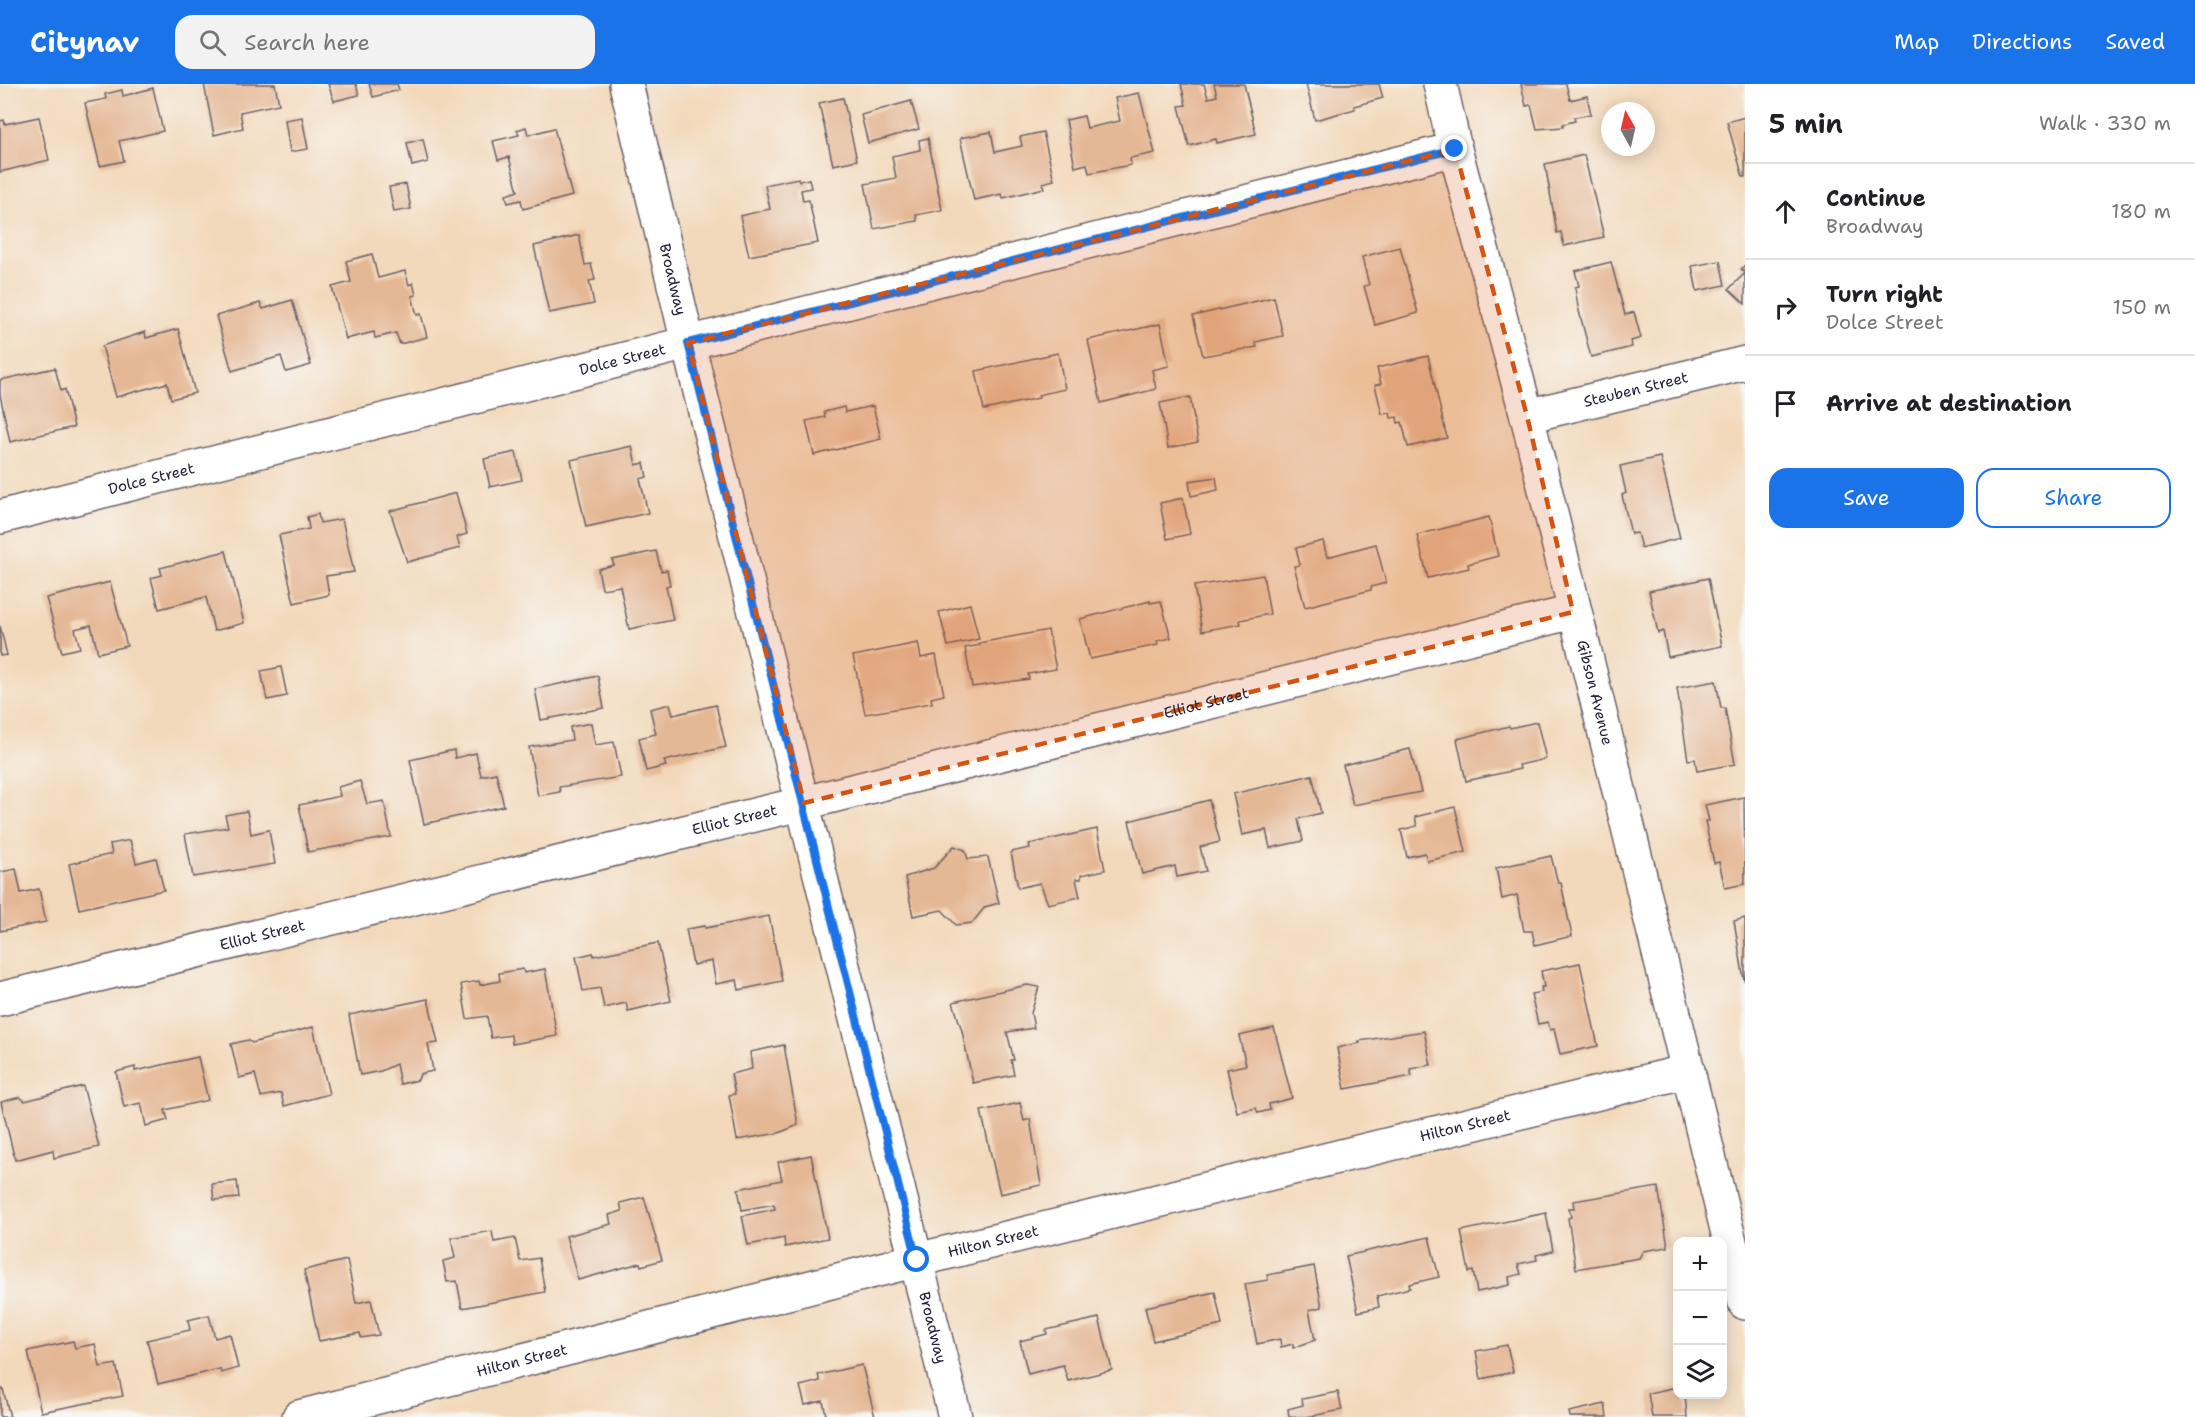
<!DOCTYPE html>
<html lang="en">
<head>
<meta charset="utf-8">
<style>
  body { margin:0; font-family:"Shantell Sans",sans-serif; background:#f2f2f2; color:#202124 }
  .controls { position:absolute; right:18px; bottom:18px; display:grid; overflow:hidden; border-radius:12px; box-shadow:0 3px 15px #0003 }
  .controls button { width:54px; height:54px; display:grid; place-items:center; padding:0; border:0; border-bottom:2px solid #e0e0e0; background:#fff; color:#202124; font:30px sans-serif }
  .compass { position:absolute; left:1601px; top:18px; width:54px; height:54px; border-radius:50%; background:#fff; box-shadow:0 3px 15px #0003; rotate:352deg }
  .stop { position:absolute; width:18px; height:18px; margin:-14px; border:4px solid #1a73e8; border-radius:50%; background:#fff }
  .stop.end { background:#1a73e8; border-color:#fff; box-shadow:0 2px 6px #0008 }
  .list { margin:0; padding:0; list-style:none }
  h2 { display:flex; justify-content:space-between; align-items:center; height:78px; margin:0; padding:0 24px; font-size:26px }
  h2 small { font-size:20px; font-weight:400; color:#757577 }
  .list li { display:grid; grid-template-columns:39px 1fr auto; gap:18px; align-items:center; box-sizing:border-box; height:96px; padding:0 24px; border-top:2px solid #e0e0e0 }
  .list b { display:block; font-size:22px; white-space:nowrap }
  .list p { margin:0; font-size:20px; white-space:nowrap; color:#757577 }
  .list em { font-size:20px; font-style:normal; color:#757577 }
  .actions { display:flex; gap:12px; padding:18px 24px }
  .actions a { flex:1; padding:14px 0; border:2px solid #1a73e8; border-radius:18px; text-align:center; font-size:21px; color:#1a73e8 }
  .actions .main { background:#1a73e8; color:#fff }
  .icon { flex:none; width:33px; height:33px; fill:none; stroke:currentColor; stroke-width:2; stroke-linecap:round; stroke-linejoin:round }
  .map { position:relative; flex:none; width:1745px; height:1333px; overflow:hidden }
  header { display:flex; align-items:center; gap:36px; box-sizing:border-box; height:84px; padding:0 30px; background:#1a73e8; color:#fff }
  header strong { font-size:28px }
  nav { display:flex; gap:33px; margin-inline-start:auto; font-size:21px }
  .search { width:420px; height:54px; background:#f2f2f2; display:flex; align-items:center; gap:15px; box-sizing:border-box; padding:0 21px; border-radius:18px; color:#757577; font-size:22px }
  main { display:flex }
  aside { flex:1; background:#fff }
  .map>svg:first-child { display:block }
  .building { fill:#e5b895 }
  .lines { fill:none; stroke-linecap:round; stroke-linejoin:round }
  .street-casing { stroke:#6b6268; stroke-width:36 }
  .secondary-casing { stroke:#6b6268; stroke-width:36 }
  .street { stroke:#fff; stroke-width:33 }
  .secondary { stroke:#fff; stroke-width:33 }
  .route { stroke:#1a73e8; stroke-width:8 }
  .marked { fill:#d45411; fill-opacity:0.2; stroke:#d45411; stroke-width:4.5; stroke-dasharray:12 8; stroke-linejoin:round }
  .labels { text-anchor:middle; stroke-width:4.5; stroke-linejoin:round; paint-order:stroke }
  .street-label { font-size:15px; fill:#22223b; stroke:#f6f6f2 }
</style>
</head>
<body>
<header>
<strong>Citynav</strong>
<div class="search"><svg class="icon" aria-label="search" viewBox="0 0 24 24"><circle cx="10" cy="10" r="6"/><path d="M15 15l6 6"/></svg>Search here</div>
<nav><a>Map</a><a>Directions</a><a>Saved</a></nav>
</header>
<main>
<div class="map">
<svg width="1745" height="1333" viewBox="0 0 1745 1333">
  <rect width="100%" height="100%" fill="#f6f6f2"/>
  <filter id="ink" filterUnits="userSpaceOnUse"><feTurbulence type="fractalNoise" baseFrequency=".0167" numOctaves="2"/><feDisplacementMap in="SourceGraphic" scale="12" xChannelSelector="R" yChannelSelector="G"/><feConvolveMatrix kernelMatrix="1 2 1 2 8 2 1 2 1" color-interpolation-filters="sRGB"/></filter>
  <filter id="wash" filterUnits="userSpaceOnUse"><feTurbulence type="fractalNoise" baseFrequency=".008" numOctaves="4" result="noise"/><feDisplacementMap in="SourceGraphic" scale="24" xChannelSelector="R" yChannelSelector="G"/><feGaussianBlur stdDeviation="1.35" result="paint"/><feColorMatrix in="noise" values="0 0 0 0 0 0 0 0 0 0 0 0 0 0 0 0 0 1.4 0 .05"/><feComposite in="paint" operator="in"/></filter>
  <g filter="url(#wash)">
    <rect width="100%" height="100%" fill="#f3d9bb"/>
    <g id="blocks">
      <g class="building">
        <path d="M 204,0 L 275,0 L 279,20 L 240,28 L 243,44 L 214,51 Z"/>
        <path d="M 328,0 L 356,0 L 359,11 L 334,17 Z"/>
        <path d="M 369,0 L 397,0 L 399,6 L 373,13 Z"/>
        <path d="M 1181,0 L 1204,0 L 1208,14 L 1217,12 L 1214,0 L 1244,0 L 1256,50 L 1217,59 L 1216,55 L 1189,62 L 1179,22 L 1186,21 Z"/>
        <path d="M 1306,0 L 1379,0 L 1383,14 L 1354,22 L 1355,25 L 1315,36 Z"/>
        <path d="M 1521,0 L 1566,0 L 1570,16 L 1587,12 L 1591,30 L 1574,33 L 1575,37 L 1563,40 L 1563,43 L 1537,45 L 1531,21 L 1526,22 Z"/>
        <path d="M 153,4 L 163,47 L 119,57 L 124,77 L 100,82 L 85,19 L 106,15 L 105,10 L 122,6 L 123,12 Z"/>
        <path d="M 1139,9 L 1155,69 L 1130,74 L 1131,81 L 1089,89 L 1087,80 L 1075,83 L 1066,36 L 1084,32 L 1087,44 L 1120,37 L 1115,14 Z"/>
        <path d="M 843,14 L 857,76 L 833,81 L 819,19 Z"/>
        <path d="M 911,17 L 919,45 L 868,59 L 861,31 Z"/>
        <path d="M 39,33 L 49,76 L 0,88 L 0,37 L 4,36 L 5,40 Z"/>
        <path d="M 302,33 L 308,65 L 290,68 L 285,36 Z"/>
        <path d="M 1745,33 L 1745,93 L 1743,93 L 1727,38 Z"/>
        <path d="M 526,43 L 528,51 L 554,44 L 572,112 L 523,125 L 521,116 L 508,119 L 506,111 L 518,107 L 509,73 L 498,76 L 493,57 L 519,51 L 517,46 Z"/>
        <path d="M 991,48 L 995,68 L 1022,62 L 1020,53 L 1043,48 L 1054,96 L 1043,99 L 1044,104 L 1003,114 L 1002,110 L 974,116 L 960,54 Z"/>
        <path d="M 928,54 L 942,126 L 916,131 L 917,137 L 874,145 L 865,100 L 896,94 L 892,72 L 920,66 L 919,56 Z"/>
        <path d="M 423,55 L 428,78 L 412,82 L 407,59 Z"/>
        <path d="M 1584,71 L 1604,153 L 1564,162 L 1561,148 L 1557,149 L 1545,80 Z"/>
        <path d="M 798,94 L 799,97 L 809,95 L 811,104 L 801,106 L 803,117 L 809,116 L 818,159 L 749,172 L 740,132 L 770,125 L 765,101 Z"/>
        <path d="M 406,100 L 411,125 L 394,128 L 389,103 Z"/>
        <path d="M 579,151 L 585,181 L 591,180 L 595,196 L 589,197 L 594,220 L 549,229 L 534,162 Z"/>
        <path d="M 1400,163 L 1418,229 L 1375,241 L 1364,202 L 1369,201 L 1362,173 Z"/>
        <path d="M 372,170 L 378,194 L 405,187 L 409,201 L 413,199 L 416,211 L 412,212 L 417,231 L 421,230 L 427,253 L 400,260 L 396,249 L 375,254 L 374,248 L 346,255 L 332,203 L 351,198 L 346,177 Z"/>
        <path d="M 1720,177 L 1725,201 L 1697,207 L 1692,182 Z"/>
        <path d="M 1611,178 L 1625,231 L 1634,228 L 1641,254 L 1631,257 L 1632,263 L 1591,273 L 1578,223 L 1575,203 L 1579,202 L 1575,187 Z"/>
        <path d="M 1745,181 L 1745,220 L 1729,205 L 1745,189 L 1741,185 Z"/>
        <path d="M 1274,213 L 1283,252 L 1255,258 L 1257,263 L 1203,272 L 1193,232 Z"/>
        <path d="M 292,216 L 311,281 L 286,288 L 281,272 L 232,287 L 216,232 L 260,219 L 263,225 Z"/>
        <path d="M 1160,240 L 1169,282 L 1152,286 L 1156,305 L 1101,319 L 1088,256 Z"/>
        <path d="M 178,245 L 195,309 L 171,315 L 167,299 L 116,313 L 102,262 L 145,248 L 146,254 Z"/>
        <path d="M 1058,269 L 1065,305 L 1038,311 L 1039,314 L 984,326 L 976,287 Z"/>
        <path d="M 1428,272 L 1447,354 L 1408,363 L 1402,338 L 1398,339 L 1397,333 L 1391,334 L 1390,329 L 1382,330 L 1375,301 L 1381,300 L 1377,284 Z"/>
        <path d="M 55,284 L 61,307 L 65,305 L 74,343 L 10,358 L 0,311 L 0,296 Z"/>
        <path d="M 1190,313 L 1198,358 L 1168,364 L 1160,319 Z"/>
        <path d="M 873,322 L 881,355 L 814,371 L 806,337 L 825,333 L 824,328 L 844,323 L 845,328 Z"/>
        <path d="M 632,362 L 636,381 L 644,379 L 647,393 L 640,395 L 648,429 L 586,443 L 571,376 Z"/>
        <path d="M 516,368 L 522,396 L 490,403 L 484,375 Z"/>
        <path d="M 1660,373 L 1680,454 L 1641,464 L 1637,449 L 1631,450 L 1622,411 L 1626,409 L 1620,382 Z"/>
        <path d="M 1216,393 L 1218,406 L 1191,412 L 1189,397 Z"/>
        <path d="M 456,409 L 467,450 L 457,453 L 460,464 L 407,478 L 390,427 Z"/>
        <path d="M 1183,414 L 1190,450 L 1167,455 L 1160,419 Z"/>
        <path d="M 318,430 L 320,439 L 342,435 L 354,488 L 326,492 L 329,511 L 294,519 L 279,451 L 309,445 L 307,433 Z"/>
        <path d="M 1489,433 L 1498,472 L 1468,480 L 1469,484 L 1428,494 L 1417,451 Z"/>
        <path d="M 1323,457 L 1327,473 L 1376,460 L 1386,499 L 1371,503 L 1371,506 L 1305,523 L 1294,482 L 1300,481 L 1296,464 Z"/>
        <path d="M 226,467 L 244,539 L 214,547 L 206,513 L 159,525 L 151,494 L 162,491 L 160,484 Z"/>
        <path d="M 656,467 L 661,487 L 667,486 L 670,501 L 666,502 L 673,536 L 629,545 L 620,502 L 602,505 L 598,485 L 614,481 L 612,476 Z"/>
        <path d="M 1263,491 L 1270,530 L 1240,536 L 1241,540 L 1202,547 L 1194,502 Z"/>
        <path d="M 1708,494 L 1722,562 L 1668,573 L 1663,547 L 1658,549 L 1649,507 Z"/>
        <path d="M 110,498 L 127,562 L 98,569 L 91,541 L 75,545 L 80,564 L 62,568 L 46,514 Z"/>
        <path d="M 1150,517 L 1150,519 L 1161,517 L 1171,554 L 1157,557 L 1158,561 L 1090,575 L 1080,535 Z"/>
        <path d="M 970,520 L 979,555 L 948,562 L 939,528 Z"/>
        <path d="M 0,542 L 7,571 L 0,572 Z"/>
        <path d="M 1048,546 L 1056,585 L 1028,590 L 1029,595 L 972,603 L 965,564 L 980,561 L 979,559 Z"/>
        <path d="M 918,559 L 921,574 L 936,571 L 944,611 L 931,614 L 932,619 L 865,630 L 853,572 Z"/>
        <path d="M 281,583 L 287,612 L 267,616 L 261,587 Z"/>
        <path d="M 598,592 L 604,624 L 541,636 L 535,605 Z"/>
        <path d="M 1716,597 L 1721,624 L 1725,624 L 1735,680 L 1697,687 L 1695,675 L 1688,676 L 1677,604 Z"/>
        <path d="M 670,620 L 673,631 L 716,621 L 726,663 L 664,677 L 666,682 L 646,687 L 639,654 L 656,650 L 650,625 Z"/>
        <path d="M 1537,638 L 1546,675 L 1519,681 L 1520,685 L 1466,697 L 1457,655 L 1509,642 L 1510,644 Z"/>
        <path d="M 591,639 L 595,661 L 614,658 L 621,693 L 559,703 L 560,708 L 538,712 L 529,663 L 572,656 L 570,643 Z"/>
        <path d="M 1410,665 L 1421,708 L 1353,721 L 1343,681 Z"/>
        <path d="M 454,666 L 455,674 L 476,669 L 481,692 L 496,689 L 504,722 L 424,740 L 410,676 Z"/>
        <path d="M 1312,691 L 1321,729 L 1298,735 L 1303,757 L 1270,764 L 1266,746 L 1242,751 L 1233,710 Z"/>
        <path d="M 360,697 L 367,720 L 384,717 L 391,753 L 308,768 L 299,721 L 340,712 L 338,703 Z"/>
        <path d="M 1744,713 L 1745,800 L 1725,804 L 1719,778 L 1714,779 L 1705,737 L 1709,737 L 1705,721 Z"/>
        <path d="M 1209,716 L 1220,758 L 1200,763 L 1206,787 L 1177,793 L 1175,782 L 1142,790 L 1129,737 Z"/>
        <path d="M 1455,723 L 1466,768 L 1427,777 L 1425,769 L 1407,773 L 1401,746 L 1417,742 L 1415,733 Z"/>
        <path d="M 247,727 L 251,750 L 269,746 L 275,780 L 193,793 L 185,750 L 228,743 L 225,731 Z"/>
        <path d="M 1097,745 L 1105,786 L 1081,791 L 1081,795 L 1076,795 L 1080,813 L 1048,820 L 1040,799 L 1018,804 L 1011,768 L 1030,764 L 1029,760 Z"/>
        <path d="M 130,756 L 136,779 L 156,774 L 164,806 L 79,825 L 69,780 L 112,770 L 110,760 Z"/>
        <path d="M 954,762 L 965,766 L 968,775 L 988,773 L 999,819 L 985,823 L 972,839 L 956,841 L 942,826 L 913,832 L 905,793 L 934,784 Z"/>
        <path d="M 1551,772 L 1558,799 L 1561,799 L 1572,852 L 1535,861 L 1532,847 L 1524,847 L 1517,811 L 1502,815 L 1496,784 Z"/>
        <path d="M 16,785 L 21,809 L 39,805 L 46,838 L 0,847 L 0,788 Z"/>
        <path d="M 769,832 L 782,897 L 739,906 L 737,896 L 716,900 L 712,877 L 693,881 L 686,845 L 705,842 L 705,844 Z"/>
        <path d="M 1745,834 L 1745,896 L 1744,896 L 1734,837 Z"/>
        <path d="M 658,859 L 671,917 L 628,927 L 626,919 L 604,924 L 600,904 L 583,907 L 576,873 L 593,869 L 594,872 Z"/>
        <path d="M 1580,879 L 1598,962 L 1560,970 L 1554,945 L 1550,946 L 1548,938 L 1538,940 L 1531,910 L 1542,908 L 1541,903 L 1544,903 L 1541,887 Z"/>
        <path d="M 523,885 L 524,889 L 545,885 L 557,952 L 512,960 L 511,951 L 491,954 L 487,932 L 467,935 L 461,900 L 479,897 L 480,901 L 500,897 L 499,889 Z"/>
        <path d="M 1027,901 L 1039,903 L 1031,929 L 1034,944 L 1007,948 L 1014,976 L 1011,976 L 1014,991 L 973,999 L 962,947 L 953,918 Z"/>
        <path d="M 428,915 L 438,959 L 428,960 L 433,987 L 420,990 L 418,996 L 400,1000 L 396,980 L 381,987 L 360,991 L 349,931 Z"/>
        <path d="M 313,943 L 329,1010 L 284,1022 L 281,1009 L 261,1013 L 255,990 L 239,994 L 231,960 L 248,956 L 252,959 Z"/>
        <path d="M 1274,944 L 1292,1014 L 1269,1020 L 1270,1026 L 1258,1029 L 1256,1024 L 1237,1028 L 1227,985 L 1246,981 L 1239,952 Z"/>
        <path d="M 1424,947 L 1431,981 L 1410,985 L 1412,992 L 1345,1005 L 1337,964 L 1360,959 L 1359,957 Z"/>
        <path d="M 784,961 L 798,1041 L 779,1049 L 737,1056 L 729,1011 L 735,1010 L 731,990 L 752,985 L 750,968 Z"/>
        <path d="M 198,973 L 208,1016 L 165,1026 L 168,1036 L 146,1042 L 141,1019 L 124,1023 L 116,988 L 135,983 L 135,987 Z"/>
        <path d="M 83,1002 L 99,1063 L 54,1074 L 53,1066 L 15,1076 L 1,1018 L 20,1013 L 25,1017 Z"/>
        <path d="M 1020,1019 L 1024,1037 L 1030,1035 L 1041,1101 L 1000,1110 L 981,1027 Z"/>
        <path d="M 811,1071 L 828,1154 L 785,1163 L 784,1154 L 748,1161 L 742,1132 L 775,1125 L 774,1120 L 742,1126 L 738,1105 L 782,1096 L 778,1078 Z"/>
        <path d="M 237,1097 L 239,1114 L 214,1116 L 212,1100 Z"/>
        <path d="M 1658,1103 L 1668,1163 L 1643,1167 L 1639,1174 L 1576,1185 L 1568,1134 L 1571,1133 L 1569,1124 L 1574,1124 L 1573,1117 Z"/>
        <path d="M 644,1113 L 662,1176 L 641,1182 L 640,1179 L 578,1196 L 566,1152 L 611,1140 L 609,1131 L 622,1127 L 620,1119 Z"/>
        <path d="M 1546,1129 L 1553,1167 L 1536,1171 L 1537,1176 L 1518,1180 L 1521,1190 L 1509,1193 L 1510,1201 L 1477,1208 L 1473,1187 L 1469,1188 L 1461,1147 Z"/>
        <path d="M 492,1147 L 494,1158 L 515,1154 L 520,1177 L 539,1174 L 545,1208 L 462,1224 L 457,1197 L 447,1198 L 443,1177 L 455,1174 L 451,1154 Z"/>
        <path d="M 1429,1153 L 1439,1193 L 1409,1200 L 1410,1204 L 1377,1212 L 1379,1223 L 1358,1228 L 1346,1172 Z"/>
        <path d="M 347,1176 L 356,1219 L 371,1216 L 379,1251 L 361,1254 L 360,1249 L 319,1257 L 304,1186 Z"/>
        <path d="M 1314,1182 L 1322,1223 L 1309,1226 L 1315,1256 L 1293,1264 L 1293,1260 L 1281,1263 L 1280,1255 L 1257,1260 L 1245,1200 L 1268,1196 L 1267,1191 Z"/>
        <path d="M 1215,1208 L 1222,1241 L 1153,1257 L 1145,1223 Z"/>
        <path d="M 209,1231 L 215,1254 L 230,1250 L 238,1284 L 221,1289 L 220,1285 L 158,1300 L 147,1256 L 190,1246 L 188,1236 Z"/>
        <path d="M 1099,1234 L 1112,1286 L 1068,1297 L 1063,1281 L 1028,1290 L 1020,1257 L 1047,1250 L 1046,1246 Z"/>
        <path d="M 73,1257 L 75,1264 L 95,1260 L 100,1283 L 116,1280 L 123,1312 L 41,1328 L 28,1267 Z"/>
        <path d="M 1507,1261 L 1513,1288 L 1481,1295 L 1476,1267 Z"/>
        <path d="M 862,1281 L 875,1333 L 820,1333 L 826,1331 L 823,1317 L 805,1321 L 800,1302 L 820,1297 L 818,1291 Z"/>
        <path d="M 1678,1303 L 1678,1310 L 1685,1310 L 1687,1333 L 1652,1333 L 1648,1309 Z"/>
        <path d="M 3,1305 L 10,1333 L 0,1333 L 0,1306 Z"/>
        <path d="M 1338,1308 L 1342,1326 L 1307,1333 L 1289,1333 L 1288,1325 L 1303,1321 L 1302,1315 Z"/>
        <path d="M 1605,1320 L 1607,1333 L 1570,1333 L 1569,1328 Z"/>
      </g>
    </g>
  </g>
  <g filter="url(#ink)">
    <use href="#blocks" fill-opacity="0" stroke="#6b6268" stroke-width="1.5"/>
    <g class="lines">
      <g class="street-casing">
        <g id="street">
          <path id="s1" d="M 1440,0 L 1455,65 L 1527,332 L 1745,1219"/>
          <path id="s2" d="M 1527,332 L 1745,279"/>
          <path id="s3" d="M 0,433 L 1455,65"/>
          <path id="s4" d="M 0,915 L 804,719 L 1573,528"/>
          <path id="s5" d="M 299,1333 L 917,1176 L 1688,987"/>
        </g>
      </g>
      <g class="secondary-casing">
        <g id="secondary">
          <path id="s6" d="M 626,0 L 688,259 L 955,1333"/>
        </g>
      </g>
      <use href="#street" class="street"/>
      <use href="#secondary" class="secondary"/>
    </g>
  </g>
  <g class="lines" filter="url(#ink)">
    <path class="route" d="M 917,1176 L 688,259 L 1455,65"/>
  </g>
  <path class="marked" d="M 1455,65 L 1527,332 L 1573,528 L 804,719 L 688,259 Z"/>
  <g class="labels">
    <g class="street-label">
      <text dy="5" stroke="none"><textPath href="#s6" startOffset="201">Broadway</textPath></text>
      <text dy="5" stroke="none"><textPath href="#s3" startOffset="642">Dolce Street</textPath></text>
      <text dy="5" stroke="none"><textPath href="#s2" startOffset="112">Steuben Street</textPath></text>
      <text dy="5" stroke="none"><textPath href="#s3" startOffset="156">Dolce Street</textPath></text>
      <text dy="5" stroke="none"><textPath href="#s1" startOffset="628">Gibson Avenue</textPath></text>
      <text dy="5" stroke="none"><textPath href="#s4" startOffset="1242">Elliot Street</textPath></text>
      <text dy="5" stroke="none"><textPath href="#s4" startOffset="756">Elliot Street</textPath></text>
      <text dy="5" stroke="none"><textPath href="#s4" startOffset="270">Elliot Street</textPath></text>
      <text dy="5" stroke="none"><textPath href="#s5" startOffset="1202">Hilton Street</textPath></text>
      <text dy="5" stroke="none"><textPath href="#s5" startOffset="716">Hilton Street</textPath></text>
      <text dy="5" stroke="none"><textPath href="#s6" startOffset="1281">Broadway</textPath></text>
      <text dy="5" stroke="none"><textPath href="#s5" startOffset="230">Hilton Street</textPath></text>
    </g>
  </g>
</svg>
<div class="controls">
<button>+</button>
<button>−</button>
<button><svg class="icon" aria-label="layers" viewBox="0 0 24 24"><path d="M12 4l9 5-9 5-9-5zM3 14l9 5 9-5"/></svg></button>
</div>
<svg class="compass" viewBox="-18 -18 36 36"><path d="M0-13l5 13h-10z" fill="#e53935"/><path d="M0 13l5-13h-10z" fill="#757577"/></svg>
<div class="stop" style="left:917px;top:1176px"></div>
<div class="stop end" style="left:1455px;top:65px"></div>
</div>
<aside>
<h2>5 min<small>Walk · 330 m</small></h2>
<ul class="list">
<li><svg class="icon" aria-label="ahead" viewBox="0 0 24 24"><path d="M12 20V5M6 11l6-6 6 6"/></svg><div><b>Continue</b><p>Broadway</p></div><em>180 m</em></li>
<li><svg class="icon" aria-label="right" viewBox="0 0 24 24"><path d="M7 20v-9h11M14 6l5 5-5 5"/></svg><div><b>Turn right</b><p>Dolce Street</p></div><em>150 m</em></li>
<li><svg class="icon" aria-label="arrive" viewBox="0 0 24 24"><path d="M6 21V4h12l-3 4 3 4H6"/></svg><div><b>Arrive at destination</b></div></li>
</ul>
<div class="actions"><a class="main">Save</a><a>Share</a></div>
</aside>
</main>
</body>
</html>
